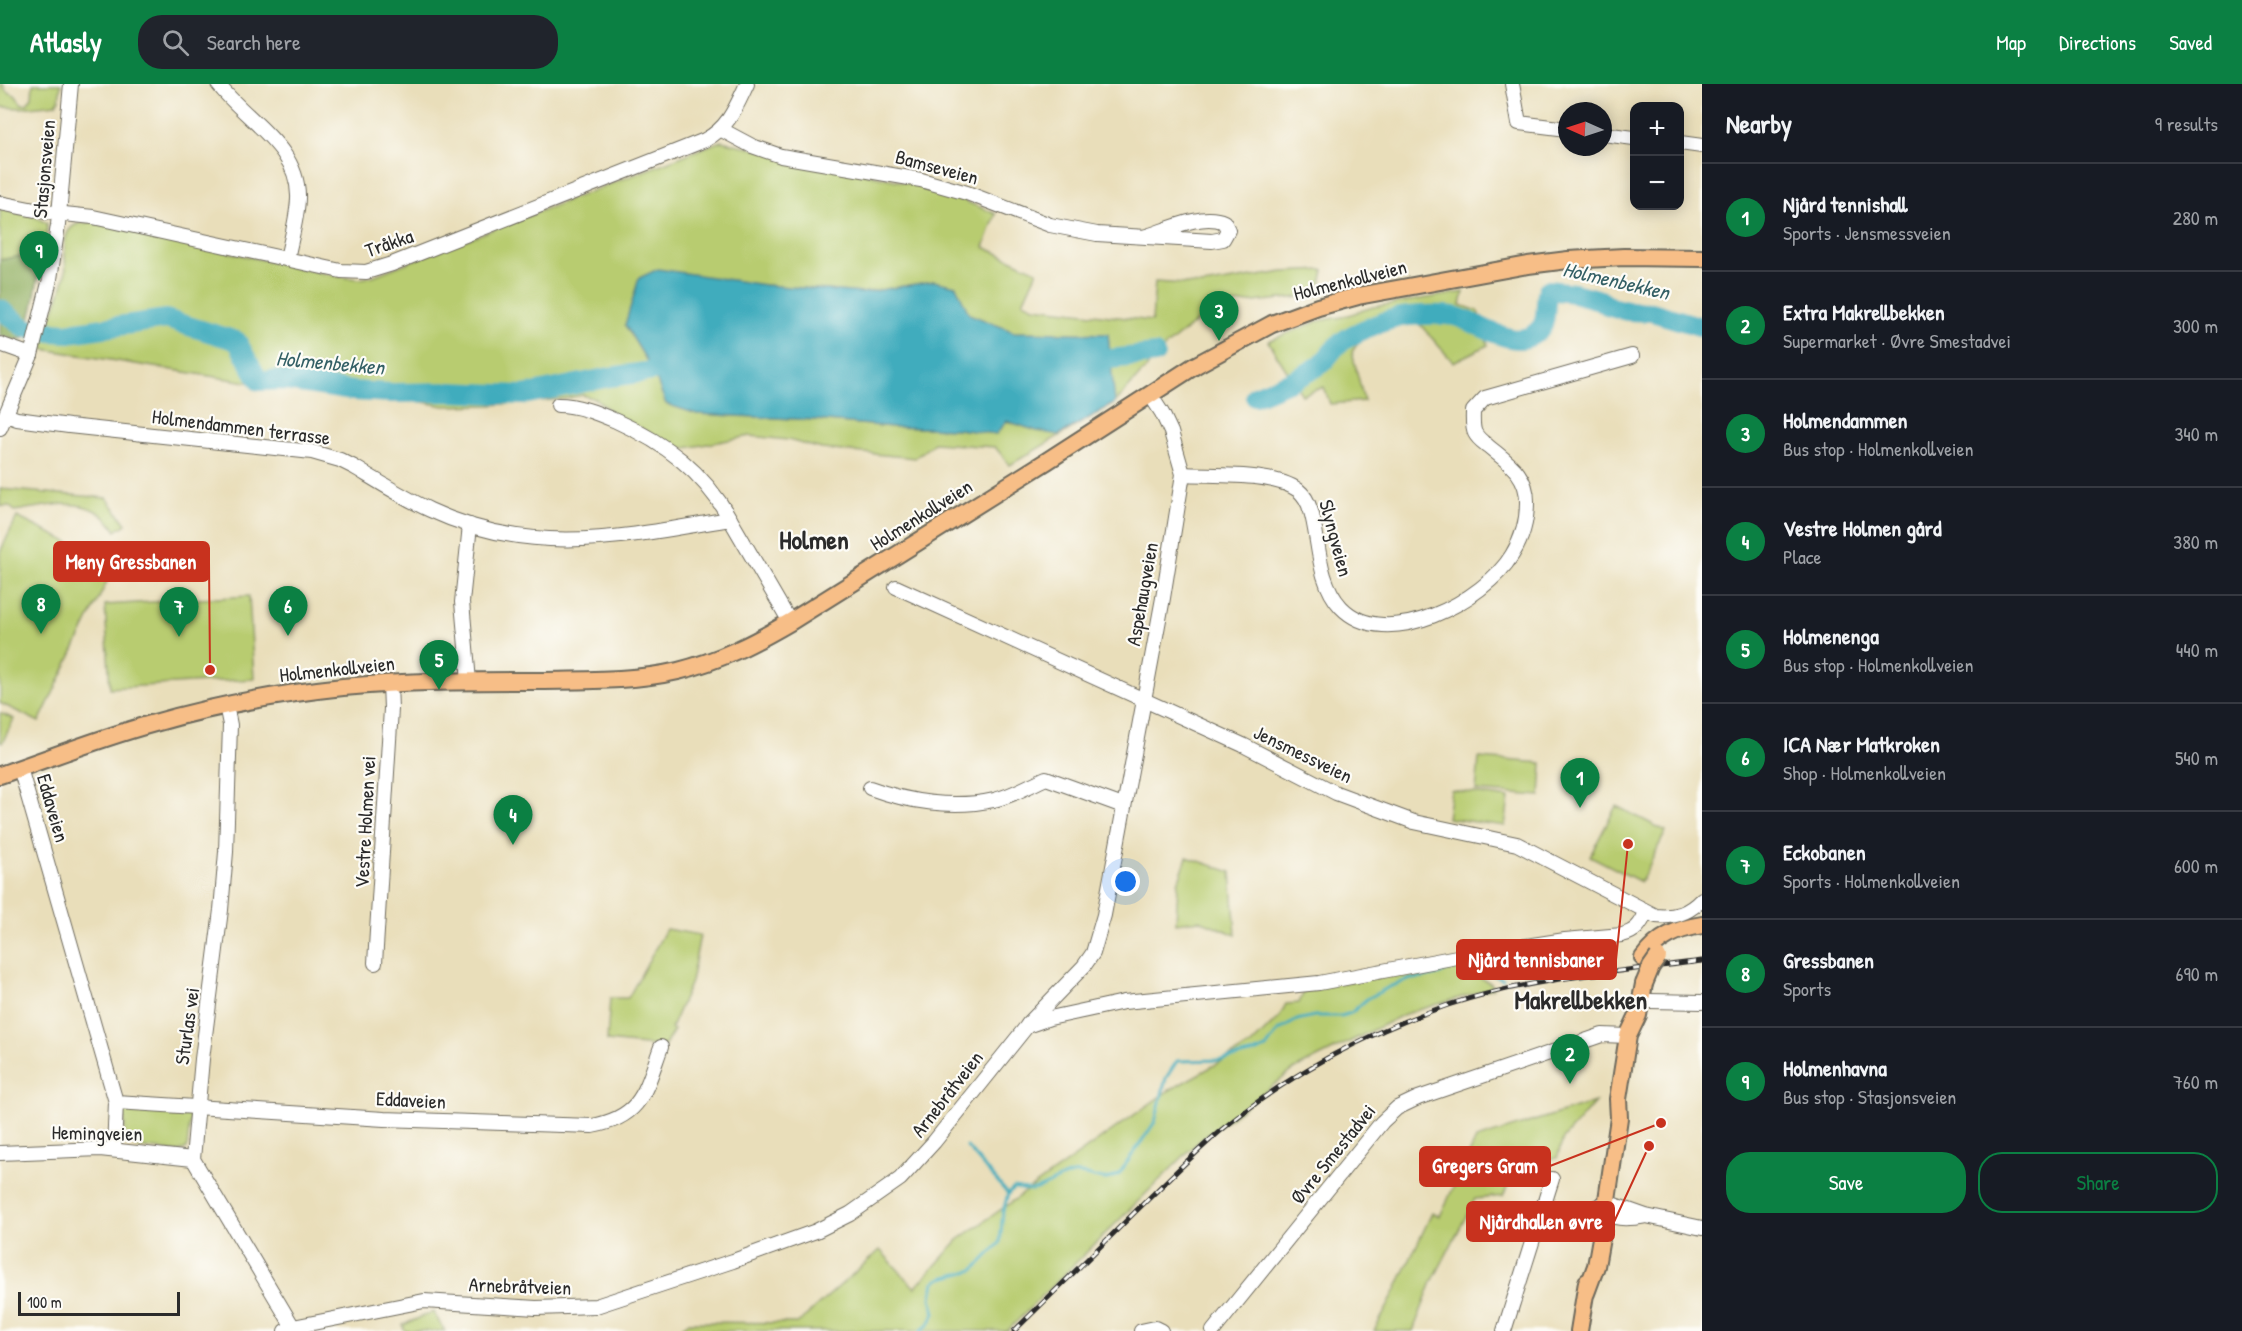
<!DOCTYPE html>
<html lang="en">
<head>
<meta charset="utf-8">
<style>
  body { margin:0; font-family:"Patrick Hand",sans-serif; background:#20242c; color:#f1f3f6 }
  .controls { position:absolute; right:18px; top:18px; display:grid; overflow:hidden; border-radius:12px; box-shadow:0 3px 15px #0003 }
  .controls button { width:54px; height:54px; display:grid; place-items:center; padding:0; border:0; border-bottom:2px solid #363941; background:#171b24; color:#f1f3f6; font:30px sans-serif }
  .compass { position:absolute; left:1558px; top:18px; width:54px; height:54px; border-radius:50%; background:#171b24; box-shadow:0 3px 15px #0003; rotate:273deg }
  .scale { position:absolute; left:18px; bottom:15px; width:162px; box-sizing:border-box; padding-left:6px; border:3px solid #2b2b2b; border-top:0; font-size:16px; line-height:21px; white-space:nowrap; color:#2b2b2b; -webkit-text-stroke:4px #fdfcf7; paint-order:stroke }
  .you { position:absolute; left:1126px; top:798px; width:21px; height:21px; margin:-15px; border:4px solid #fff; border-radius:50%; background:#1a73e8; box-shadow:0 0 0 9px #1a73e833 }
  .badge { display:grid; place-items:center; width:39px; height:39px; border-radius:50%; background:#0b8043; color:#fff; font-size:20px; font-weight:700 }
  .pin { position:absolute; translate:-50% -50px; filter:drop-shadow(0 2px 3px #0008) }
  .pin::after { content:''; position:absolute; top:32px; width:21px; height:18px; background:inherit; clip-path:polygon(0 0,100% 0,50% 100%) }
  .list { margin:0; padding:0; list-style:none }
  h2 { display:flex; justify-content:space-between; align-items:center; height:78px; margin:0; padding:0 24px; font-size:26px }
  h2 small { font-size:20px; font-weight:400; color:#9ea1a6 }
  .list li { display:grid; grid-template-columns:39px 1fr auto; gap:18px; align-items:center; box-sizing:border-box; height:108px; padding:0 24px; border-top:2px solid #363941 }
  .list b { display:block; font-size:22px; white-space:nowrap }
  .list p { margin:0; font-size:20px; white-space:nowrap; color:#9ea1a6 }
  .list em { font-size:20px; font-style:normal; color:#9ea1a6 }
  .actions { display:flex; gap:12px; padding:18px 24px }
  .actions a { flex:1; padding:14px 0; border:2px solid #0b8043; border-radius:24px; text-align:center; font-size:21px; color:#0b8043 }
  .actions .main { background:#0b8043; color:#fff }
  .icon { flex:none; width:33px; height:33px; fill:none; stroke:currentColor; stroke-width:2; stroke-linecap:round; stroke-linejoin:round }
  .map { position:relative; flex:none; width:1702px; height:1247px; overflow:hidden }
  header { display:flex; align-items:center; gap:36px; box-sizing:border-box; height:84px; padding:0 30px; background:#0b8043; color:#fff }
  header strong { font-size:28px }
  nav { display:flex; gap:33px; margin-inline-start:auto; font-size:21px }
  .search { width:420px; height:54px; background:#20242c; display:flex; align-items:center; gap:15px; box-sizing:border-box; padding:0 21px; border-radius:24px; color:#9ea1a6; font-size:22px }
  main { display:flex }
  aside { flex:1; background:#171b24 }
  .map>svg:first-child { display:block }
  .green { fill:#b8cc70; stroke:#727c4e; stroke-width:1.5; fill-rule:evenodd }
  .forest { fill:#92b062; stroke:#5e6e46; stroke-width:1.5 }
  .water { fill:#3facbd; stroke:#356c74; stroke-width:1.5 }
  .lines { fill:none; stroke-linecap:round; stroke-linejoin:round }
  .stream { stroke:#3facbd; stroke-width:3 }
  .river { stroke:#3facbd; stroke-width:20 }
  .minor-casing { stroke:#6e6a5d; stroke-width:16 }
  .major-casing { stroke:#6e6a5d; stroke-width:20 }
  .minor { stroke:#fff; stroke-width:14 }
  .major { stroke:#f7be87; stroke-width:16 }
  .rail-casing { stroke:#2b2b2b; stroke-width:5 }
  .rail { stroke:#fdfcf7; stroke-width:3; stroke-dasharray:9; stroke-linecap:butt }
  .major-bridge-casing { stroke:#6e6a5d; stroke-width:20; stroke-linecap:butt }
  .major-bridge { stroke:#f7be87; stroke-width:16 }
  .labels { text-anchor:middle; stroke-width:4.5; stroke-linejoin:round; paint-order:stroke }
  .street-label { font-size:20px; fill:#2b2b2b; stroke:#fdfcf7 }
  .water-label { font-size:21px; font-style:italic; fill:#335f65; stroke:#fdfcf7 }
  .district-label { font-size:26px; font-weight:bold; fill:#2b2b2b; stroke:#fdfcf7 }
  .leader { fill:none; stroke:#c8321e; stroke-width:2 }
  .callout-dot { fill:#c8321e; stroke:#fdfcf7; stroke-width:2 }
  .callout { fill:#c8321e; stroke:#c8321e; stroke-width:2 }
  .callout-label { font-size:21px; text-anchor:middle; font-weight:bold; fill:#fff }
</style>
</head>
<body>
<header>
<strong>Atlasly</strong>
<div class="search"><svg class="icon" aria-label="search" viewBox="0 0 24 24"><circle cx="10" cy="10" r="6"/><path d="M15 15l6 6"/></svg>Search here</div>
<nav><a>Map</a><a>Directions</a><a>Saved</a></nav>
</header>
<main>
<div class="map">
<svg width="1702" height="1247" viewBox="0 0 1702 1247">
  <rect width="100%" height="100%" fill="#fdfcf7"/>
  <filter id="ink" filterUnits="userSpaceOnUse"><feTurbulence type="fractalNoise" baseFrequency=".0167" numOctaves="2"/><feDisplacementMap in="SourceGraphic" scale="12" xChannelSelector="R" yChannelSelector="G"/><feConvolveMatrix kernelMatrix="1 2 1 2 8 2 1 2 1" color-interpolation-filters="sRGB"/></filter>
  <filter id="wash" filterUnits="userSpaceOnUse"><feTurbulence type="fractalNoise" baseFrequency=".008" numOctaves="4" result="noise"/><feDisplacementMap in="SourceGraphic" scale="24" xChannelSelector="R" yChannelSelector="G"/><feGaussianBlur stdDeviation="1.35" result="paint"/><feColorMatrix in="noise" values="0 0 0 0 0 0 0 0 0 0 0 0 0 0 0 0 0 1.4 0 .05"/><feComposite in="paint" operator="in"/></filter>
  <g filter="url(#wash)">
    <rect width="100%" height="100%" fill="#e9deba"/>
    <g class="green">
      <path d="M 0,0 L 3,0 L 6,7 L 15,11 L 22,20 L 27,20 L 32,13 L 33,0 L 61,0 L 59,15 L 56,20 L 21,24 L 0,23 Z"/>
      <path d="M 721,57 L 912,100 L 950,111 L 996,130 L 984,163 L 1037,187 L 1023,218 L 1034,223 L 1152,237 L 1155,198 L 1203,201 L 1283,188 L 1324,186 L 1319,211 L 1216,222 L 1166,262 L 1115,319 L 1010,381 L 995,363 L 934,359 L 915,374 L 822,365 L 788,356 L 750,352 L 686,364 L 677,364 L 614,330 L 596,315 L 582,311 L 564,315 L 490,321 L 444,322 L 412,316 L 351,315 L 43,265 C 46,240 59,217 65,192 C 68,178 60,157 70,145 C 76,138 84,139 92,138 L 340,193 L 360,195 L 373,192 ZM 934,197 L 969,230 L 1014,248 L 1108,250 L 1110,275 L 1037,347 L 1007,337 L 996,350 L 958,345 L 893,343 L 816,336 L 697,330 L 666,320 L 653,287 L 625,241 L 765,201 L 862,209 Z"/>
      <path d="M 0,125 L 33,132 L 47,139 L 47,155 L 42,168 L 0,176 Z"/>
      <path d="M 1464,208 L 1461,221 L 1478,227 L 1488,261 L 1453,278 L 1409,228 L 1372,236 L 1352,268 L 1364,317 L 1330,320 L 1324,303 L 1302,311 L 1268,257 L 1318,237 L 1342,233 L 1373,223 Z"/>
      <path d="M 0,405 L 107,414 L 126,440 L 116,447 C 93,409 52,421 15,427 L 9,422 L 0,422 Z"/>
      <path d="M 17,433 L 115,481 L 39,638 L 0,619 L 0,468 Z"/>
      <path d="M 249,512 L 254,595 L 110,604 L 105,521 Z"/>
      <path d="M 0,629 L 14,635 L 2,659 L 0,658 Z"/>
      <path d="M 1479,674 L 1542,679 L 1540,712 L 1476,707 Z"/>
      <path d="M 1451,706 L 1509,714 L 1505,742 L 1447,734 Z"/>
      <path d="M 1616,722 L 1666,747 L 1641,798 L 1590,772 Z"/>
      <path d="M 1187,773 L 1231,788 L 1236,851 L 1200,836 L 1176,839 L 1178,799 Z"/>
      <path d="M 666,845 L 700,851 L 691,898 L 671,944 L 674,946 L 664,963 L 607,957 L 610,914 L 628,914 Z"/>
      <path d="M 1450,880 L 1487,897 L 1492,900 L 1493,904 L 1405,930 L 1295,985 L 1198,1058 L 1007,1247 L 677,1247 L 689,1238 L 798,1239 L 880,1166 L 915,1204 L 958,1156 L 1168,1007 L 1251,961 L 1279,933 L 1286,920 L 1299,919 L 1305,905 Z"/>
      <path d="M 1595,1018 L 1563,1055 L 1557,1074 L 1535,1075 L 1530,1090 L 1514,1088 L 1503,1112 L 1475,1115 L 1432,1198 L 1413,1247 L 1374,1247 L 1389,1220 L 1432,1129 L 1440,1132 L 1476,1055 Z"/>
      <path d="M 124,1025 L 191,1026 L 187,1064 L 179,1068 L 135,1063 L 128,1057 L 125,1049 Z"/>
      <path d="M 433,1228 L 445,1247 L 405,1247 L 403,1241 Z"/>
    </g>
    <path class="forest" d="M 42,168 L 33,223 L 26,250 L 24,254 L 15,256 L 0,251 L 0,176 Z"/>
    <path class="water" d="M 658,185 L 765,201 L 862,209 L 934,197 L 956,202 L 969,230 L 1014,248 L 1108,250 L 1115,319 L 1059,351 L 1037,347 L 1007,337 L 996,350 L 958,345 L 893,343 L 816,336 L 697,330 L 666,320 L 653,287 L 625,241 L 639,194 Z"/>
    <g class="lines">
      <g class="stream">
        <path d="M 967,1063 L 1008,1110"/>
        <path d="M 921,1247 L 929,1240 L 935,1229 L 931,1214 L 934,1198 L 942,1194 L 974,1186 L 1000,1159 L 1003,1127 L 1008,1110 L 1014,1104 C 1020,1105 1026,1107 1033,1106 C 1047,1104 1059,1092 1073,1090 C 1092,1088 1103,1102 1119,1090 L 1155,1038 L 1166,994 L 1177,977 L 1222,976 L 1251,970 L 1266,964 L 1278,947 L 1297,936 L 1314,932 L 1341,932 L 1351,929 L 1367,915 L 1389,903 L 1411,895 L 1423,894 L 1440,890 L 1449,885 L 1470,881 L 1503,895"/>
      </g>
      <g class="river">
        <path d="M 0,225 L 25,244 L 50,248 L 69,249 L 166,235 L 237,257 L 259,297 L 280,296 L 353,307 L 394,309 L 450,308 L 523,311 L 610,293 L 653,287"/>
        <path d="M 1110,275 L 1155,270"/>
        <path d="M 1255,312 C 1273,305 1307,291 1321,280 C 1328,274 1333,265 1340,259 C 1354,248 1389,234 1408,232 C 1420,231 1442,230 1454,232 C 1478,237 1520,274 1542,242 C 1548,232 1544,217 1548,206 L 1574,209 L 1600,216 L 1610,223 L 1627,227 L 1652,228 L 1702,243"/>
      </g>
    </g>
  </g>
  <g filter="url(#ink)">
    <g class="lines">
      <g class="minor-casing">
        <g id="minor">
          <path d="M 218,0 C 246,37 300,63 298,115 C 297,135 291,155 287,175"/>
          <path d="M 1512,0 L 1519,39 L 1567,45"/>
          <path d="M 722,46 L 752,62 L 781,72 L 921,96 L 967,109 L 1050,141 L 1097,150 L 1212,157 L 1223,155 L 1228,146 L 1224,138 C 1202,128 1167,146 1144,153"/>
          <path d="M 1603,50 L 1634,54"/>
          <path d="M 1680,59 L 1702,62"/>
          <path d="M 0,119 L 45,128 L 93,133 L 341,187 L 366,188 L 392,180 L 705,56 C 729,43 736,23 747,0"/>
          <path d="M 0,260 L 31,271"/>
          <path d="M 558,321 C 578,321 597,329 616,337 C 665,359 703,387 730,435"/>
          <path d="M 6,331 L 17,335 L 69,342 L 312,368 L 340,376 L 354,383 C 379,398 404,414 430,426 C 533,474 623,453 730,435 L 790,538"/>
          <path d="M 0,344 L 31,271 L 50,195 L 58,141 L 71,0"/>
          <path d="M 1183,390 C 1214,392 1274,388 1298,406 C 1324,426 1309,489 1341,523 C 1386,570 1485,516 1512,471 C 1522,455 1527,437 1527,419 C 1528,390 1507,378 1488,362 C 1483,358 1478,355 1475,349 C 1472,343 1473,334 1473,327 L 1485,314 L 1632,272"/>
          <path d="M 896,503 L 1243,661 L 1336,709 L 1414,738 L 1517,760 L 1656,832 C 1675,834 1689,829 1702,815"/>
          <path d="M 469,597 L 462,518 L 470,441"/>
          <path d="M 226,621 L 230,641 L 226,768 L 221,826 L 202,975 L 193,1075 L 293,1243"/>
          <path d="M 20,684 L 114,1011 L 116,1018 L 114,1066"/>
          <path d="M 870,704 C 908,718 953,725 994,716 C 1012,712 1030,701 1046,694 L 1123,722"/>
          <path d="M 375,879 L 391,625 L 390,599"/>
          <path d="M 1650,917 L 1702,918"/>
          <path d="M 1028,940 L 1084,882 L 1093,869 L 1104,831 L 1163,514 L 1183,390 L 1171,348 L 1162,329 L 1151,312"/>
          <path d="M 116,1018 L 384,1035 L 592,1042 C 642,1033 645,1007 661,963"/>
          <path d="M 0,1069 L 100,1065 L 193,1075"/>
          <path d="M 1646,1132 C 1629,1135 1609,1137 1596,1123 L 1606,1119 L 1612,1120 L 1646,1132 L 1702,1144"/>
          <path d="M 285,1247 L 293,1243 L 424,1217 L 536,1224 L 596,1222 L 733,1177 L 816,1147 L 850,1130 L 900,1095 L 934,1058 L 1027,942 L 1050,934 L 1124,918 L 1319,899 L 1473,870 L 1565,856 L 1622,851 C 1635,848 1641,841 1646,828"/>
          <path d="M 1141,1247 L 1155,1244 L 1161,1247"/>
          <path d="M 1213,1247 L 1382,1038 L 1397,1024 L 1418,1014 L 1602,951 L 1628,952"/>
          <path d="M 1504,1247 L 1552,1095"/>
        </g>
      </g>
      <g class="major-casing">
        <g id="major">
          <path d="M 0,691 C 50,674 100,654 151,640 C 213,622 278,610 343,603 C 406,597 470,597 533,597 C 581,596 631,598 678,587 C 719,577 754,559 790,538 L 1047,377 L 1196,281 L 1272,240 L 1318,223 L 1358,212 L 1528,181 L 1568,176 L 1624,173 L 1702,174"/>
          <path d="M 1643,874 C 1658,853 1677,845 1702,841"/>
          <path d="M 1586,1209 L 1596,1182 L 1603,1143 L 1619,1034 L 1618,1015 L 1628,952 L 1638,931 L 1644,900"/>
          <path d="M 1579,1247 L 1587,1198"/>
        </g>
      </g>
      <use href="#minor" class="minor"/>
      <use href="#major" class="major"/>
      <g class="rail-casing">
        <path id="rail" d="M 1014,1247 C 1054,1208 1094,1169 1134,1129 C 1162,1102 1189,1074 1219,1048 C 1285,992 1366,949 1448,921 C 1530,894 1617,888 1702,877"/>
      </g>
      <use href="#rail" class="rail"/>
      <g class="major-bridge-casing">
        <path id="major-bridge" d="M 1644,900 L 1651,883 L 1658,873"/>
      </g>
      <use href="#major-bridge" class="major-bridge"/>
    </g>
  </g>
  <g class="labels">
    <g class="street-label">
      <text transform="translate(937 83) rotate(15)" y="7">Bamseveien</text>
      <text transform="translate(44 85) rotate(-85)" y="7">Stasjonsveien</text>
      <text transform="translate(389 159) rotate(-19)" y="7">Tråkka</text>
      <text transform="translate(1350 196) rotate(-14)" y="7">Holmenkollveien</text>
      <text transform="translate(241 343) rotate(7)" y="7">Holmendammen terrasse</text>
      <text transform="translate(921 431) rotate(-32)" y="7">Holmenkollveien</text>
      <text transform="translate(1336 454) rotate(75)" y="7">Slyngveien</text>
      <text transform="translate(1142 510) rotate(-80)" y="7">Aspehaugveien</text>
      <text transform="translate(337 585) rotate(-6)" y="7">Holmenkollveien</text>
      <text transform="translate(1303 670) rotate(26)" y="7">Jensmessveien</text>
      <text transform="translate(53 724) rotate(74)" y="7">Eddaveien</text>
      <text transform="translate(365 738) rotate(-87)" y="7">Vestre Holmen vei</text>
      <text transform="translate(187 942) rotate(-82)" y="7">Sturlas vei</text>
      <text transform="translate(947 1010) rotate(-52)" y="7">Arnebråtveien</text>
      <text transform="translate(411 1016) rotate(3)" y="7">Eddaveien</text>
      <text transform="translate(97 1049) rotate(1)" y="7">Hemingveien</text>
      <text transform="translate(1333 1070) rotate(-51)" y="7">Øvre Smestadvei</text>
      <text transform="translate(520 1202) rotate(2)" y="7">Arnebråtveien</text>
    </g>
    <g class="water-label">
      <text transform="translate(1616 197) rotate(13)" y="7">Holmenbekken</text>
      <text transform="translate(330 279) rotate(5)" y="7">Holmenbekken</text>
    </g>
    <g class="district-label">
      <text x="814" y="465">Holmen</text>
      <text x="1581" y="925">Makrellbekken</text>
    </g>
  </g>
  <path class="leader" d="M210 586L209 478M1628 760L1616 876M1661 1039L1550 1082M1649 1062L1614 1138"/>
  <g class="callout-dot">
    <circle cx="210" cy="586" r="6"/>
    <circle cx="1628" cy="760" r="6"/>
    <circle cx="1661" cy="1039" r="6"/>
    <circle cx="1649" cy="1062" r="6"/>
  </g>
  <g class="callout">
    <rect x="54" y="458" width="155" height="39" rx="6"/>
    <rect x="1457" y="856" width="159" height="39" rx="6"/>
    <rect x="1420" y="1063" width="130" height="39" rx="6"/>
    <rect x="1467" y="1118" width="147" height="39" rx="6"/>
  </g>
  <g class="callout-label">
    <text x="131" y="485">Meny Gressbanen</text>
    <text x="1536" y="883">Njård tennisbaner</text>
    <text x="1485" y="1089">Gregers Gram</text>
    <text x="1541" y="1145">Njårdhallen øvre</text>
  </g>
</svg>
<div class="controls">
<button>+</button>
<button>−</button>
</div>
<svg class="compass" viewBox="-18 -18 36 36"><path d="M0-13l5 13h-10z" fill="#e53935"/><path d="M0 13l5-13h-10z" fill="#9ea1a6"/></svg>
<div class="scale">100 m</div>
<div class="you"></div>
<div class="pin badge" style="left:1580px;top:724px">1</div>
<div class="pin badge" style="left:1570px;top:1000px">2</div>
<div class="pin badge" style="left:1219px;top:257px">3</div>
<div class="pin badge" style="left:513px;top:761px">4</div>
<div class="pin badge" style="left:439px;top:606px">5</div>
<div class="pin badge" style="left:288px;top:552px">6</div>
<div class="pin badge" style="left:179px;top:553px">7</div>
<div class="pin badge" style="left:41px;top:550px">8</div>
<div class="pin badge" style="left:39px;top:197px">9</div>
</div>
<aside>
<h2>Nearby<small>9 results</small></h2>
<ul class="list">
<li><span class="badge">1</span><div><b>Njård tennishall</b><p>Sports · Jensmessveien</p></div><em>280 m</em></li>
<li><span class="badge">2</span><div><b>Extra Makrellbekken</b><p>Supermarket · Øvre Smestadvei</p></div><em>300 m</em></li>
<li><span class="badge">3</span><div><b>Holmendammen</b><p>Bus stop · Holmenkollveien</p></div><em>340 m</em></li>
<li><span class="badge">4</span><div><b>Vestre Holmen gård</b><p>Place</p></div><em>380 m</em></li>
<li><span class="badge">5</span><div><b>Holmenenga</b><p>Bus stop · Holmenkollveien</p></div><em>440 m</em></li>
<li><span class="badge">6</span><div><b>ICA Nær Matkroken</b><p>Shop · Holmenkollveien</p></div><em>540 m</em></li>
<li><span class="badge">7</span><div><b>Eckobanen</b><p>Sports · Holmenkollveien</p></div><em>600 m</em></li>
<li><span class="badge">8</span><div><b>Gressbanen</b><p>Sports</p></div><em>690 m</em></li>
<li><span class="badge">9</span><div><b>Holmenhavna</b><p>Bus stop · Stasjonsveien</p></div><em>760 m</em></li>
</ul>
<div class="actions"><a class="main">Save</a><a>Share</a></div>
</aside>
</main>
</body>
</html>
